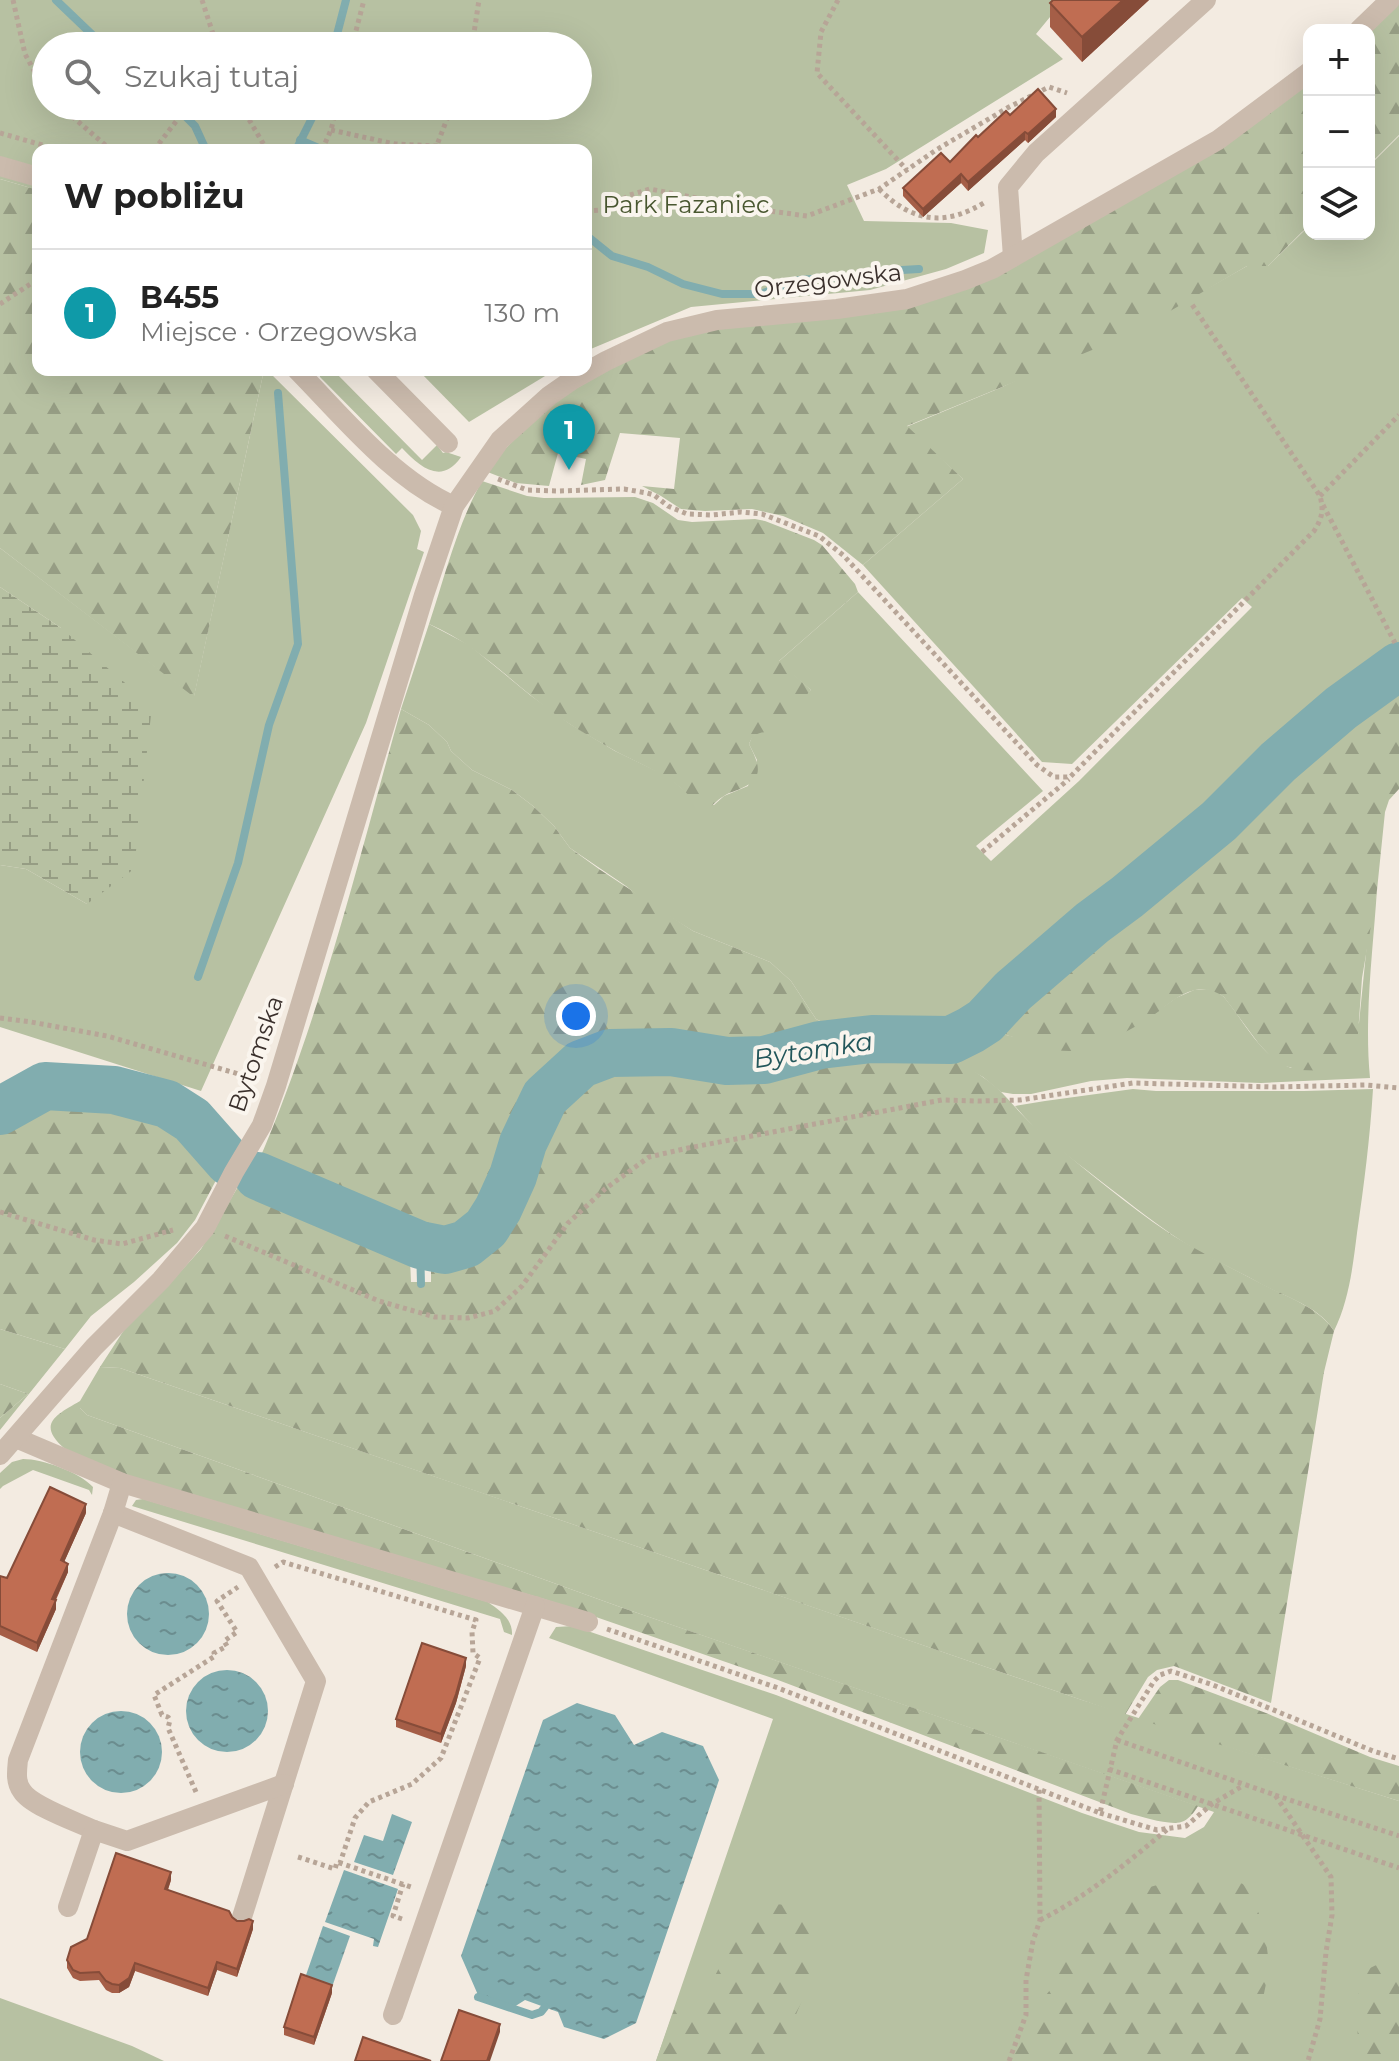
<!DOCTYPE html>
<html lang="pl">
<head>
<meta charset="utf-8">
<style>
  body { margin:0; font-family:Montserrat,sans-serif; background:#f6f6f6; color:#222 }
  .controls { position:absolute; right:24px; top:24px; display:grid; overflow:hidden; border-radius:16px; box-shadow:0 8px 32px #0002 }
  .controls button { width:72px; height:72px; display:grid; place-items:center; padding:0; border:0; border-bottom:2px solid #e0e0e0; background:#fff; color:#222; font:40px sans-serif }
  .you { position:absolute; left:576px; top:1016px; width:28px; height:28px; margin:-20px; border:6px solid #fff; border-radius:50%; background:#1a73e8; box-shadow:0 0 0 12px #1a73e833 }
  .badge { display:grid; place-items:center; width:52px; height:52px; border-radius:50%; background:#0f766e; color:#fff; font-size:26px; font-weight:700 }
  .pin { position:absolute; translate:-50% -66px; filter:drop-shadow(0 2px 4px #0008) }
  .pin::after { content:''; position:absolute; top:42px; width:28px; height:24px; background:inherit; clip-path:polygon(0 0,100% 0,50% 100%) }
  .list { margin:0; padding:0; list-style:none }
  h2 { display:flex; justify-content:space-between; align-items:center; height:104px; margin:0; padding:0 32px; font-size:34px }
  h2 small { font-size:26px; font-weight:400; color:#767676 }
  .list li { display:grid; grid-template-columns:52px 1fr auto; gap:24px; align-items:center; box-sizing:border-box; height:128px; padding:0 32px; border-top:2px solid #e0e0e0 }
  .list b { display:block; font-size:30px; white-space:nowrap }
  .list p { margin:0; font-size:26px; white-space:nowrap; color:#767676 }
  .list em { font-size:26px; font-style:normal; color:#767676 }
  .icon { flex:none; width:44px; height:44px; fill:none; stroke:currentColor; stroke-width:2; stroke-linecap:round; stroke-linejoin:round }
  .map { position:relative; flex:none; width:1399px; height:2061px; overflow:hidden }
  .search { position:absolute; background:#fff; box-shadow:0 8px 32px #0002; left:32px; top:32px; width:560px; height:88px; display:flex; align-items:center; gap:20px; box-sizing:border-box; padding:0 28px; border-radius:44px; color:#767676; font-size:30px }
  .panel { position:absolute; background:#fff; box-shadow:0 8px 32px #0002; left:32px; top:144px; width:560px; height:232px; border-radius:16px }
  .map>svg:first-child { display:block }
  .green { fill:#b7c1a2; fill-rule:evenodd }
  .forest { fill:url(#forest-firs) }
  .wetland { fill:url(#wetland-marsh) }
  .water { fill:url(#water-ripples) }
  .lines { fill:none; stroke-linecap:round; stroke-linejoin:round }
  .stream { stroke:#81adaf; stroke-width:8 }
  .river { stroke:#81adaf; stroke-width:48 }
  .path { stroke:#b7a597; stroke-width:5; stroke-dasharray:4 4; stroke-linecap:butt }
  .minor { stroke:#cbbbad; stroke-width:20 }
  .wall { fill:#a55e47 }
  .shaded-wall { fill:#864c39 }
  .building { fill:#c06d52; stroke:#864c39; stroke-width:2 }
  .labels { text-anchor:middle; stroke-width:8; stroke-linejoin:round; paint-order:stroke }
  .park-label { font-size:24px; fill:#495730; stroke:#faf5ee }
  .street-label { font-size:24px; fill:#3a302c; stroke:#faf5ee }
  .water-label { font-size:26px; font-style:italic; fill:#22565a; stroke:#faf5ee }
</style>
</head>
<body>
<div class="map">
<svg width="1399" height="2061" viewBox="0 0 1399 2061">
  <defs>
    <pattern id="forest-firs" width="22" height="20" patternUnits="userSpaceOnUse" patternTransform="scale(2)"><rect width="22" height="20" fill="#b7c1a2"/><path d="M5 1l3.5 6h-7zM16 11l3.5 6h-7z" fill="#969d84"/></pattern>
    <pattern id="wetland-marsh" width="20" height="14" patternUnits="userSpaceOnUse" patternTransform="scale(2)"><rect width="20" height="14" fill="#b7c1a2"/><path d="M1 5h8M5 5V1M11 12h8M15 12V8" fill="none" stroke="#969d84"/></pattern>
    <pattern id="water-ripples" width="26" height="14" patternUnits="userSpaceOnUse" patternTransform="scale(2)"><rect width="26" height="14" fill="#81adaf"/><path d="M2 4q2-2 4 0t4 0M15 11q2-2 4 0t4 0" fill="none" stroke="#6b8d8f"/></pattern>
  </defs>
  <rect width="100%" height="100%" fill="#f3ebe1"/>
  <g class="green">
    <path d="M 0,0 L 1064,0 L 1036,34 L 1063,59 L 886,169 L 847,185 L 864,221 L 951,223 L 988,230 L 984,253 L 946,269 L 870,290 L 691,307 L 586,351 L 586,150 L 38,150 L 38,190 L 0,179 ZM 46,46 L 578,46 L 578,106 L 46,106 Z"/>
    <path d="M 1399,136 L 1399,652 L 1339,700 L 1214,816 L 1131,888 L 1051,948 L 978,1013 L 946,1029 L 930,1030 L 885,1027 L 846,1028 L 824,1023 L 816,1019 L 791,981 L 770,962 L 693,931 L 643,900 L 626,886 L 570,848 L 554,826 L 533,806 L 512,790 L 472,770 L 451,751 L 447,742 L 429,725 L 401,709 L 429,624 L 469,645 L 530,695 L 570,724 L 615,751 L 667,776 L 690,795 L 714,805 L 724,796 L 748,786 L 757,760 L 749,744 L 752,737 L 811,690 L 778,662 L 858,592 L 1043,791 L 976,846 L 991,861 L 1079,781 L 1252,607 L 1242,598 L 1072,764 L 1042,762 L 863,565 L 963,479 L 906,427 L 1000,388 L 1180,304 L 1247,266 L 1268,266 L 1309,226 L 1309,234 L 1369,234 L 1369,166 Z"/>
    <path d="M 264,370 L 267,370 L 413,515 L 421,531 L 417,549 L 424,552 L 366,723 L 201,1091 L 0,1027 L 0,865 L 26,869 L 87,904 L 61,628 L 0,587 L 0,548 L 194,696 Z"/>
    <path d="M 319,370 L 333,370 L 422,460 L 437,445 L 443,453 L 446,452 L 461,457 C 441,486 419,466 402,448 L 396,454 L 320,377 Z"/>
    <path d="M 418,370 L 555,370 L 469,422 Z"/>
    <path d="M 1377,889 C 1373,951 1364,1016 1370,1078 L 1261,1083 L 1127,1078 L 1091,1081 L 1031,1094 L 1013,1094 L 1001,1092 L 983,1077 L 933,1050 C 955,1054 998,1057 1000,1025 L 1006,1035 L 1015,1037 L 1121,1033 L 1142,1022 L 1176,998 L 1194,990 L 1207,989 L 1216,991 L 1224,997 C 1244,1021 1260,1056 1291,1068 L 1359,1023 L 1368,933 Z"/>
    <path d="M 1133,1089 L 1156,1091 L 1304,1091 L 1373,1089 C 1370,1138 1364,1185 1357,1233 C 1353,1265 1349,1301 1334,1331 C 1320,1307 1286,1297 1263,1285 C 1242,1273 1219,1263 1198,1251 C 1162,1230 1131,1204 1098,1179 C 1070,1157 1038,1135 1015,1106 L 1045,1101 Z"/>
    <path d="M 0,1329 L 65,1349 L 0,1430 L 0,1418 L 28,1394 L 0,1384 Z"/>
    <path d="M 100,1367 L 120,1368 L 1082,1700 L 1399,1801 L 1399,2061 L 656,2061 L 773,1719 L 549,1638 L 556,1627 L 573,1626 L 776,1695 L 1082,1813 L 1139,1832 L 1185,1838 L 1204,1827 L 1214,1812 L 623,1608 L 87,1415 L 80,1408 L 80,1401 Z"/>
    <path d="M 23,1459 C 43,1459 79,1472 93,1487 L 92,1495 L 89,1490 L 33,1470 L 3,1486 L 0,1489 L 0,1473 L 12,1462 Z"/>
    <path d="M 143,1499 L 488,1602 C 500,1611 513,1619 512,1635 L 504,1632 L 500,1619 L 132,1506 L 136,1500 Z"/>
    <path d="M 0,1998 L 132,2046 L 164,2061 L 0,2061 Z"/>
  </g>
  <g class="forest">
    <path d="M 1399,0 L 1399,135 L 1369,165 L 1369,30 Z"/>
    <path d="M 1309,78 L 1309,225 L 1268,266 L 1247,266 L 1131,334 L 907,426 L 963,479 L 863,565 L 823,533 L 783,516 L 752,509 L 705,511 L 681,509 L 661,496 L 642,486 L 674,489 L 680,438 L 620,433 L 605,480 L 581,485 L 586,459 L 558,453 L 549,486 L 516,483 L 485,471 L 550,400 L 674,335 L 930,299 Z"/>
    <path d="M 0,179 L 38,190 L 38,370 L 264,370 L 194,697 L 0,548 Z"/>
    <path d="M 482,481 L 527,496 L 544,498 L 635,497 L 653,503 L 678,520 L 692,522 L 755,519 L 765,521 L 814,540 L 822,545 L 855,584 L 858,592 L 779,661 L 811,690 L 773,732 C 761,732 754,732 749,744 C 758,762 766,778 742,788 C 737,791 729,792 724,796 C 715,801 712,808 702,811 C 677,777 652,770 617,752 C 598,741 578,730 559,717 C 515,686 479,645 429,624 C 445,576 457,525 482,481 Z"/>
    <path d="M 1399,671 L 1399,789 L 1389,800 L 1385,812 L 1377,890 L 1362,978 L 1358,1034 L 1356,1047 L 1344,1065 L 1332,1071 L 1300,1070 L 1281,1065 L 1273,1059 L 1259,1044 L 1224,997 C 1192,974 1168,1008 1142,1023 C 1125,1032 1104,1044 1085,1049 C 1057,1056 1033,1042 1006,1035 L 1000,1025 L 1000,1020 L 1007,1002 L 1092,929 L 1130,901 L 1222,823 L 1347,708 Z"/>
    <path d="M 401,709 L 429,725 L 447,742 L 451,751 L 472,770 L 512,790 L 533,806 L 554,826 L 570,848 L 599,869 L 693,931 L 770,962 L 791,981 L 816,1019 L 824,1023 L 846,1028 C 834,1029 821,1029 810,1032 C 790,1037 771,1047 751,1047 C 730,1048 711,1041 691,1038 C 651,1031 602,1037 567,1058 C 545,1071 533,1099 521,1121 C 504,1152 495,1199 471,1224 C 459,1236 441,1238 425,1234 C 404,1229 386,1213 365,1205 C 348,1198 330,1195 313,1189 C 294,1183 275,1174 257,1165 C 320,1020 358,862 401,709 Z"/>
    <path d="M 917,1046 C 945,1053 975,1069 997,1088 C 1010,1100 1021,1115 1035,1127 C 1073,1160 1112,1192 1153,1222 C 1188,1247 1226,1265 1264,1285 C 1287,1297 1320,1308 1334,1331 L 1324,1372 L 1271,1703 L 1174,1666 L 1157,1670 L 1148,1677 L 1125,1715 L 120,1368 L 100,1367 L 124,1330 L 162,1292 L 201,1249 L 242,1180 L 283,1194 L 313,1210 L 344,1223 L 376,1240 L 400,1248 L 410,1259 L 411,1282 L 431,1282 L 431,1257 C 452,1265 483,1252 496,1234 C 508,1216 514,1192 524,1173 C 527,1168 530,1163 532,1157 C 534,1149 534,1141 537,1133 C 544,1111 559,1094 576,1080 C 630,1038 688,1073 748,1068 C 772,1066 795,1055 819,1052 C 851,1048 884,1048 917,1046 Z"/>
    <path d="M 52,1095 C 97,1094 148,1095 185,1125 C 194,1133 199,1146 208,1155 C 212,1160 218,1163 223,1167 L 195,1220 L 177,1243 L 134,1282 L 91,1316 L 65,1349 L 0,1329 L 0,1118 L 18,1115 Z"/>
    <path d="M 0,1384 L 28,1394 L 0,1418 Z"/>
    <path d="M 80,1401 L 80,1408 L 87,1415 L 623,1608 L 1198,1806 C 1195,1811 1190,1818 1184,1821 C 1173,1827 1143,1817 1131,1814 L 778,1680 L 544,1599 L 143,1483 L 65,1449 C 36,1424 56,1415 80,1401 Z"/>
    <path d="M 1169,1680 L 1178,1680 L 1266,1713 L 1370,1757 L 1399,1766 L 1399,1801 L 1138,1719 L 1160,1687 Z"/>
    <path d="M 1183,1878 L 1227,1878 L 1243,1884 L 1249,1890 L 1264,1926 L 1268,1956 L 1267,1979 L 1250,2061 L 993,2061 L 1008,2032 L 1035,2009 L 1050,1990 L 1069,1951 L 1076,1943 L 1139,1890 Z"/>
    <path d="M 774,1904 L 787,1905 L 810,1915 L 814,1930 L 815,1944 L 811,1979 L 789,2031 L 783,2061 L 656,2061 L 674,2010 C 687,2003 700,1997 709,1985 C 716,1976 719,1967 724,1957 C 734,1932 748,1912 774,1904 Z"/>
    <path d="M 1391,1958 L 1399,1958 L 1399,2061 L 1359,2061 L 1356,2001 L 1368,1969 Z"/>
  </g>
  <path class="wetland" d="M 0,587 L 61,628 L 152,706 L 134,869 L 87,904 L 26,869 L 0,865 Z"/>
  <g class="water">
    <circle cx="168" cy="1614" r="41"/>
    <circle cx="227" cy="1711" r="41"/>
    <path d="M 577,1703 L 615,1715 L 634,1745 L 662,1732 L 703,1746 L 719,1780 L 636,2023 L 604,2039 L 564,2027 L 558,2012 L 525,2000 L 514,2007 L 478,1995 L 461,1956 L 543,1720 Z"/>
    <circle cx="121" cy="1752" r="41"/>
    <path d="M 392,1814 L 412,1822 L 393,1875 L 354,1862 L 364,1835 L 383,1841 Z"/>
    <path d="M 344,1870 L 398,1889 L 378,1947 L 373,1946 L 374,1939 L 325,1922 Z"/>
    <path d="M 323,1926 L 350,1936 L 332,1987 L 305,1978 Z"/>
  </g>
  <g class="lines">
    <g class="stream">
      <path d="M 56,0 L 104,46"/>
      <path d="M 334,46 L 346,0"/>
      <path d="M 175,106 L 195,126 L 206,150"/>
      <path d="M 300,140 L 323,150"/>
      <path d="M 296,150 L 318,106"/>
      <path d="M 586,235 L 612,256 L 648,267 L 683,284 L 722,294 L 761,294 L 799,280 L 839,277 L 864,281 L 902,270 L 919,269"/>
      <path d="M 198,977 L 238,863 L 269,725 L 298,644 L 278,393"/>
      <path d="M 420,1245 L 421,1284"/>
      <path d="M 478,1997 L 532,2015 L 541,2012 L 545,2007"/>
    </g>
    <g class="river">
      <path d="M 0,1111 L 45,1086 L 114,1090 L 167,1104 L 192,1120 L 229,1162"/>
      <path d="M 258,1176 L 420,1245 L 445,1250 L 466,1244 L 486,1228 L 498,1209 L 513,1176 L 523,1143 L 545,1097 L 581,1064 L 610,1053 L 671,1052 L 727,1061 L 764,1060 L 820,1045 L 872,1039 L 951,1040 L 971,1030 L 985,1021 L 1013,991 L 1092,923 L 1127,897 L 1219,821 L 1278,762 L 1341,708 L 1399,666"/>
    </g>
    <g class="path">
      <path d="M 13,0 L 25,54 L 46,93"/>
      <path d="M 202,0 L 217,46"/>
      <path d="M 838,0 L 821,32 L 817,73 L 907,170"/>
      <path d="M 352,46 L 364,0"/>
      <path d="M 472,46 L 479,0"/>
      <path d="M 60,106 L 111,150"/>
      <path d="M 241,106 L 267,150"/>
      <path d="M 331,130 L 395,144 L 436,146 L 459,150"/>
      <path d="M 0,133 L 60,150"/>
      <path d="M 91,150 L 108,149"/>
      <path d="M 154,150 L 188,106"/>
      <path d="M 322,150 L 331,130 L 337,106"/>
      <path d="M 435,150 L 452,106"/>
      <path d="M 879,189 C 913,223 946,227 987,201"/>
      <path d="M 586,211 L 603,210 L 630,195 L 650,189 L 755,209 L 807,216 L 879,189 L 936,150 L 1009,107 L 1049,87 L 1067,93"/>
      <path d="M 0,304 L 38,279"/>
      <path d="M 498,479 L 527,490 L 557,491 L 624,489 L 647,493 L 654,495 L 668,506 L 687,514 L 712,515 L 741,512 L 762,514 L 819,536 L 843,555 L 1037,765 L 1054,777 L 1070,777 L 1314,531 C 1322,519 1324,510 1320,496 L 1191,303"/>
      <path d="M 1320,496 L 1399,415"/>
      <path d="M 1323,505 L 1395,643"/>
      <path d="M 982,852 L 1069,779"/>
      <path d="M 0,1018 L 31,1022 L 107,1036 L 256,1079"/>
      <path d="M 0,1212 L 94,1240 L 122,1244 L 173,1230"/>
      <path d="M 225,1236 L 379,1301 L 435,1317 L 468,1318 L 495,1311 L 522,1286 L 568,1223 L 605,1189 L 649,1157 L 688,1148 L 942,1100 L 978,1101 L 1020,1100 L 1133,1083 L 1273,1087 L 1366,1085 L 1399,1088"/>
      <path d="M 275,1567 L 283,1562 L 476,1620 L 472,1632 L 473,1653 L 480,1658 L 441,1758 L 412,1784 L 369,1802 L 355,1818 L 340,1863"/>
      <path d="M 607,1629 L 778,1688 L 1100,1813 L 1117,1740 L 1154,1681 L 1160,1675 L 1171,1671 L 1213,1685 L 1373,1751 L 1399,1759"/>
      <path d="M 1117,1740 L 1275,1795 L 1331,1877 L 1332,1915 L 1326,1952 L 1320,2019 L 1308,2061"/>
      <path d="M 1109,1769 L 1399,1868"/>
      <path d="M 196,1792 L 168,1728 L 170,1720 L 168,1717 L 162,1715 L 154,1695 L 215,1656 L 214,1653 L 227,1646 L 224,1641 L 237,1632 L 217,1601 L 238,1587"/>
      <path d="M 1275,1795 L 1399,1836"/>
      <path d="M 1100,1813 L 1157,1830 L 1186,1826 L 1212,1804 L 1244,1785"/>
      <path d="M 298,1857 L 335,1869 L 337,1862 L 414,1888"/>
      <path d="M 402,1919 L 393,1916 L 403,1884"/>
      <path d="M 1040,1920 C 1088,1896 1128,1862 1169,1828"/>
      <path d="M 1009,2061 L 1026,2015 L 1026,1980 L 1033,1941 L 1040,1920 L 1039,1788"/>
    </g>
    <g class="minor">
      <path d="M 1359,30 L 1390,0"/>
      <path d="M 0,166 L 38,177"/>
      <path d="M 1013,257 L 1008,187 L 1036,153 L 1206,0"/>
      <path d="M 297,370 C 344,418 393,479 454,506"/>
      <path d="M 376,370 L 448,443"/>
      <path d="M 16,1438 L 122,1483 L 588,1622"/>
      <path d="M 0,1455 L 94,1347 L 161,1280 L 205,1228 L 234,1172 L 262,1125 L 276,1086 L 424,595 L 454,506 L 500,440 L 549,396 L 572,380 L 606,361 L 667,332 L 717,320 L 837,309 L 907,299 L 965,280 L 992,269 L 1218,140 L 1309,72"/>
      <path d="M 113,1513 L 249,1567 L 316,1681 L 242,1917"/>
      <path d="M 94,1830 C 77,1822 31,1806 22,1791 C 15,1782 17,1770 18,1760 L 113,1513 L 122,1483"/>
      <path d="M 68,1907 L 94,1830 L 127,1841 L 284,1784"/>
      <path d="M 393,2015 L 535,1606"/>
    </g>
  </g>
  <g class="wall">
    <path d="M 1053,0 L 1149,0 L 1082,62 L 1050,27 L 1050,3 Z"/>
    <path d="M 1010,115 L 1056,117 L 1028,143 L 1025,140 L 968,191 L 961,183 L 923,217 L 903,196 L 903,188 L 950,162 L 978,137 Z"/>
    <path d="M 86,1513 L 64,1562 L 68,1572 L 56,1600 L 56,1609 L 37,1652 L 0,1635 L 0,1576 L 7,1578 Z"/>
    <path d="M 466,1666 L 456,1703 L 441,1743 L 396,1727 L 396,1719 Z"/>
    <path d="M 171,1880 L 168,1890 L 232,1917 L 253,1929 L 237,1977 L 217,1970 L 208,1996 L 135,1971 L 129,1987 L 119,1993 L 112,1993 L 106,1990 L 99,1980 L 80,1981 L 73,1978 L 67,1968 L 67,1960 L 87,1939 Z"/>
    <path d="M 332,1993 L 314,2045 L 284,2035 L 284,2027 Z"/>
  </g>
  <g class="shaded-wall">
    <path d="M 1123,0 L 1149,0 L 1082,62 L 1082,37 Z"/>
    <path d="M 1056,109 L 1056,117 L 1028,143 L 1028,134 Z"/>
    <path d="M 1025,132 L 1025,140 L 968,191 L 968,182 Z"/>
    <path d="M 961,174 L 961,183 L 923,217 L 923,209 Z"/>
    <path d="M 86,1504 L 86,1513 L 61,1569 L 61,1560 Z"/>
    <path d="M 68,1564 L 68,1572 L 52,1607 L 52,1599 Z"/>
    <path d="M 56,1600 L 56,1609 L 37,1652 L 37,1643 Z"/>
    <path d="M 466,1658 L 466,1666 L 456,1703 L 441,1743 L 441,1734 Z"/>
    <path d="M 171,1872 L 171,1880 L 165,1897 L 165,1889 Z"/>
    <path d="M 253,1921 L 253,1929 L 237,1977 L 237,1969 Z"/>
    <path d="M 217,1962 L 217,1970 L 208,1996 L 208,1988 Z"/>
    <path d="M 135,1963 L 135,1971 L 129,1987 L 119,1993 L 119,1985 Z"/>
    <path d="M 332,1985 L 332,1993 L 314,2045 L 314,2037 Z"/>
    <path d="M 500,2024 L 500,2032 L 490,2061 L 487,2061 Z"/>
  </g>
  <g class="building">
    <path d="M 1053,0 L 1123,0 L 1082,37 L 1050,3 Z"/>
    <path d="M 1038,89 L 1056,109 L 1028,134 L 1025,132 L 968,182 L 961,174 L 923,209 L 903,188 L 941,153 L 950,162 L 976,135 L 978,137 L 1006,111 L 1010,115 Z"/>
    <path d="M 50,1487 L 86,1504 L 61,1560 L 68,1564 L 52,1599 L 56,1600 L 37,1643 L 0,1626 L 0,1576 L 7,1578 Z"/>
    <path d="M 422,1643 L 466,1658 L 456,1694 L 441,1734 L 396,1719 Z"/>
    <path d="M 116,1853 L 171,1872 L 165,1889 L 229,1911 L 232,1917 L 237,1921 L 244,1921 L 249,1919 L 253,1921 L 237,1969 L 217,1962 L 208,1988 L 135,1963 L 129,1978 L 119,1985 L 112,1984 L 106,1981 L 99,1972 L 80,1973 L 73,1970 L 67,1960 L 71,1947 L 87,1939 Z"/>
    <path d="M 301,1974 L 332,1985 L 314,2037 L 284,2027 Z"/>
    <path d="M 459,2010 L 500,2024 L 487,2061 L 441,2061 Z"/>
    <path d="M 363,2037 L 431,2061 L 355,2061 Z"/>
  </g>
  <g class="labels">
    <g class="park-label">
      <text x="686" y="213">Park Fazaniec</text>
    </g>
    <g class="street-label">
      <text transform="translate(828 281) rotate(-7)" y="8">Orzegowska</text>
      <text transform="translate(256 1054) rotate(-71)" y="8">Bytomska</text>
    </g>
    <g class="water-label">
      <text transform="translate(813 1050) rotate(-9)" y="9">Bytomka</text>
    </g>
  </g>
</svg>
<div class="controls">
<button>+</button>
<button>−</button>
<button><svg class="icon" aria-label="layers" viewBox="0 0 24 24"><path d="M12 4l9 5-9 5-9-5zM3 14l9 5 9-5"/></svg></button>
</div>
<div class="you"></div>
<div class="pin badge" style="left:569px;top:470px;background:#0f9aa8">1</div>
<div class="search"><svg class="icon" aria-label="search" viewBox="0 0 24 24"><circle cx="10" cy="10" r="6"/><path d="M15 15l6 6"/></svg>Szukaj tutaj</div>
<section class="panel">
<h2>W pobliżu<small></small></h2>
<ul class="list">
<li><span class="badge" style="background:#0f9aa8">1</span><div><b>B455</b><p>Miejsce · Orzegowska</p></div><em>130 m</em></li>
</ul>
</section>
</div>
</body>
</html>
